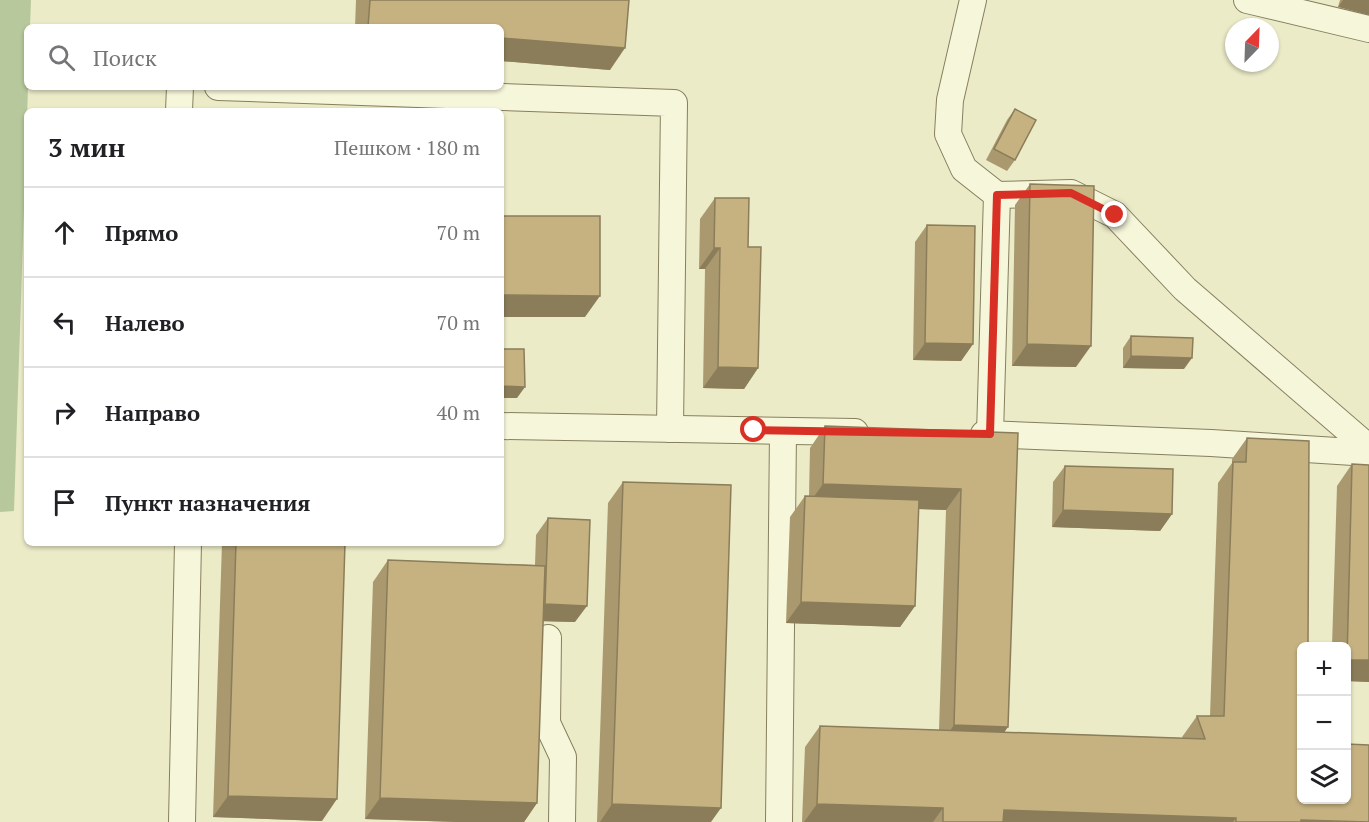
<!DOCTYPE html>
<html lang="ru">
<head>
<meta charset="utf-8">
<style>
  body { margin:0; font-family:"PT Serif",serif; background:#f2f2f2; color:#202124 }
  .controls { position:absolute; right:18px; bottom:18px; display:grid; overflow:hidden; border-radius:9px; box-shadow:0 2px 4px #0004 }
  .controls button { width:54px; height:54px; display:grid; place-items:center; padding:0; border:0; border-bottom:2px solid #e0e0e0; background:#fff; color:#202124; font:30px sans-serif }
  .compass { position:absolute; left:1225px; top:18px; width:54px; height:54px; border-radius:50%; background:#fff; box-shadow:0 2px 4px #0004; rotate:23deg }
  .stop { position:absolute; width:18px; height:18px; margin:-14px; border:4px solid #d93025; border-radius:50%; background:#fff }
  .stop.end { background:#d93025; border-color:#fff; box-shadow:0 2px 6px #0008 }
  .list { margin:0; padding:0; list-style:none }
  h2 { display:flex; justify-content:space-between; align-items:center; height:78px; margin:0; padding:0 24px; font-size:26px }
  h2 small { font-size:20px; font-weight:400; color:#757577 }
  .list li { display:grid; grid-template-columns:39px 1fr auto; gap:18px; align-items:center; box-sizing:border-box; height:90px; padding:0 24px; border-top:2px solid #e0e0e0 }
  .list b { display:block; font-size:22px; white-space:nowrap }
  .list em { font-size:20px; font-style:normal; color:#757577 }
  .icon { flex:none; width:33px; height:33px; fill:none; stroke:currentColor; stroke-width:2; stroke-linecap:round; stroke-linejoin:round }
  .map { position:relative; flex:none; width:1369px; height:822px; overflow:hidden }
  .search { position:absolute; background:#fff; box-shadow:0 2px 4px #0004; left:24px; top:24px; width:480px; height:66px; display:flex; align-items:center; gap:15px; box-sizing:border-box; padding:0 21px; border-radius:9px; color:#757577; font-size:22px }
  .panel { position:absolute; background:#fff; box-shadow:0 2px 4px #0004; left:24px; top:108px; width:480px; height:438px; border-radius:9px }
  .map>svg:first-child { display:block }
  .green { fill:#b7c89c }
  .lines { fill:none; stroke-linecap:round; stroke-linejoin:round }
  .minor-casing { stroke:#867f5e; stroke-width:28 }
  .minor { stroke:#f6f6db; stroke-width:26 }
  .wall { fill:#aa996f }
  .shaded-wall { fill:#8b7d5a }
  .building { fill:#c6b281; stroke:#8b7d5a; stroke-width:1.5 }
  .route { stroke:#d93025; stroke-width:8 }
</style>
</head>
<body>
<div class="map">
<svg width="1369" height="822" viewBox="0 0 1369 822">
  <rect width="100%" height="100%" fill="#ebebc8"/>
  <path class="green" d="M 0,0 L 31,0 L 30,27 L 27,27 L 28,87 L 14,511 L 0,512 Z"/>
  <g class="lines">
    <g class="minor-casing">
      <g id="minor">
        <path d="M 973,0 L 950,100 L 948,134 L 964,169 L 997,195 L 990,434"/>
        <path d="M 1247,0 L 1369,29"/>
        <path d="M 218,87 L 674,103 L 670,429"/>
        <path d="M 179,111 L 180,87"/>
        <path d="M 997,195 L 1071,193 L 1115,215 L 1185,289 L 1369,448"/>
        <path d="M 501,426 L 855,432"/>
        <path d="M 984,434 L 1211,443 L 1369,453"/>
        <path d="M 548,638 L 547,723 L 563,757 L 562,822"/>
        <path d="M 182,822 L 188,543"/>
        <path d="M 779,822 L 783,431"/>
      </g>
    </g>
    <use href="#minor" class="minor"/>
  </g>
  <g class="wall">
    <path d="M 356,0 L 629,0 L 610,70 L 501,61 L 501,27 L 355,27 Z"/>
    <path d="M 1340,0 L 1369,0 L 1338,7 Z"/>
    <path d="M 1015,109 L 1015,160 L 1007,171 L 986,160 L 1007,120 Z"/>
    <path d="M 1030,184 L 1076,367 L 1012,366 L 1015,205 Z"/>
    <path d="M 715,198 L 748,247 L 758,368 L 744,389 L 703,388 L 705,269 L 699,269 L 700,219 Z"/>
    <path d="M 927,225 L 973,344 L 961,361 L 913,360 L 915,242 Z"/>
    <path d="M 1131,336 L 1184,369 L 1123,368 L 1123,348 Z"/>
    <path d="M 825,426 L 1018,433 L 1005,732 L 1183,738 L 1182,737 L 1197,716 L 1210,716 L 1218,483 L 1232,463 L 1232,459 L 1247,438 L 1302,800 L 1369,822 L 802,822 L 805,747 L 820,726 L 939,730 L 946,510 L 918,509 L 915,606 L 900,627 L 786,623 L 790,517 L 805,496 L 809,496 L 810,448 Z"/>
    <path d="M 1352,464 L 1369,682 L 1347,681 L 1347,646 L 1332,646 L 1337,486 Z"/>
    <path d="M 1065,466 L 1172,514 L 1160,531 L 1052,527 L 1053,482 Z"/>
    <path d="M 623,482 L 711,822 L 597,822 L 608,503 Z"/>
    <path d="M 548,518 L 575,622 L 543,621 L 537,803 L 524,822 L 458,822 L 365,819 L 373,582 L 388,560 L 535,565 L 536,535 Z"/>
    <path d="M 222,543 L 345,543 L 322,821 L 213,817 Z"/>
  </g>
  <g class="shaded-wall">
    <path d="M 1343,0 L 1369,0 L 1369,15 L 1338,7 Z"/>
    <path d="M 501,38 L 625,48 L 610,70 L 501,61 Z"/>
    <path d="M 714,248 L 720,248 L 705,269 L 699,269 Z"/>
    <path d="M 501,295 L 600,296 L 585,317 L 501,317 Z"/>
    <path d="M 925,343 L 973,344 L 961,361 L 913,360 Z"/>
    <path d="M 1027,344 L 1091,346 L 1076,367 L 1012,366 Z"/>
    <path d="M 1131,356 L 1192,358 L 1184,369 L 1123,368 Z"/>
    <path d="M 718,367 L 758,368 L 744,389 L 703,388 Z"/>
    <path d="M 501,386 L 525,387 L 517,398 L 501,398 Z"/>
    <path d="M 823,484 L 961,489 L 946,510 L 808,505 Z"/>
    <path d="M 1063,510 L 1172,514 L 1160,531 L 1052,527 Z"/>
    <path d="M 801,602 L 915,606 L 900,627 L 786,623 Z"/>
    <path d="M 545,604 L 587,606 L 575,622 L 533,621 Z"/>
    <path d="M 1347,660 L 1369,660 L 1369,682 L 1347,681 Z"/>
    <path d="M 954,725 L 1008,727 L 993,748 L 939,747 Z"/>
    <path d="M 228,796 L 337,799 L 322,821 L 213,817 Z"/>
    <path d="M 380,798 L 537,803 L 524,822 L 458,822 L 365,819 Z"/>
    <path d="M 612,804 L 721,808 L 711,822 L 600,822 Z"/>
    <path d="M 817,804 L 943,808 L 933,822 L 804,822 Z"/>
    <path d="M 1004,810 L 1236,818 L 1233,822 L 995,822 Z"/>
    <path d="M 1301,820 L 1362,822 L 1299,822 Z"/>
  </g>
  <g class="building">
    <path d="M 370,0 L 629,0 L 625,48 L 501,38 L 501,27 L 368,27 Z"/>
    <path d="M 1015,109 L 1036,120 L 1015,160 L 994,149 Z"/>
    <path d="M 1030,184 L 1094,186 L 1091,346 L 1027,344 Z"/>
    <path d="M 715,198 L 749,198 L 748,247 L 761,247 L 758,368 L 718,367 L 720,248 L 714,248 Z"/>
    <path d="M 501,216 L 600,216 L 600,296 L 501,295 Z"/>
    <path d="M 927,225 L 975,226 L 973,344 L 925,343 Z"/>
    <path d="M 1131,336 L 1193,338 L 1192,358 L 1131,356 Z"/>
    <path d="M 501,349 L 524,349 L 525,387 L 501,386 Z"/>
    <path d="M 825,426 L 1018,433 L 1008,727 L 954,725 L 961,489 L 823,484 Z"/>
    <path d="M 1247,438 L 1309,441 L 1308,646 L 1302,646 L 1302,800 L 1347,800 L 1347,744 L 1369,745 L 1369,822 L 1301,820 L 1301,822 L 1236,822 L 1236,818 L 1004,810 L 1003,822 L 943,822 L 943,808 L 817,804 L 820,726 L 1205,739 L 1197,716 L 1224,716 L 1233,462 L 1246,462 Z"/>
    <path d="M 1352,464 L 1369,465 L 1369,660 L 1347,660 Z"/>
    <path d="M 1065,466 L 1173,469 L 1172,514 L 1063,510 Z"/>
    <path d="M 623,482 L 731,485 L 721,808 L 612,804 Z"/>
    <path d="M 805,496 L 919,500 L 915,606 L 801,602 Z"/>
    <path d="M 548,518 L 590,520 L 587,606 L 545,604 Z"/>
    <path d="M 236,543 L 345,543 L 337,799 L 228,796 Z"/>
    <path d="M 388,560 L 545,566 L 537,803 L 380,798 Z"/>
  </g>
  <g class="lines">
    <path class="route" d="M 754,430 L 990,434 L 997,195 L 1071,193 L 1115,215"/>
  </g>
</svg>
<div class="controls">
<button>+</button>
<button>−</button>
<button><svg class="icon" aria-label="layers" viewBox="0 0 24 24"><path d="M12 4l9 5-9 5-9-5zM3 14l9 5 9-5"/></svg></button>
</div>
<svg class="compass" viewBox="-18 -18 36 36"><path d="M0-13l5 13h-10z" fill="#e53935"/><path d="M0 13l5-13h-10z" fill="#757577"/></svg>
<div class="stop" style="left:754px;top:430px"></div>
<div class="stop end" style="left:1115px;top:215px"></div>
<div class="search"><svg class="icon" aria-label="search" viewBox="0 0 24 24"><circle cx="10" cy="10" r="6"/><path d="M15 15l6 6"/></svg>Поиск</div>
<section class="panel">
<h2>3 мин<small>Пешком · 180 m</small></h2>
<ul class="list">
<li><svg class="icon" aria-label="ahead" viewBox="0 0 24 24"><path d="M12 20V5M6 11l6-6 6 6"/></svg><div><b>Прямо</b></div><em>70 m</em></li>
<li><svg class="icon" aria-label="left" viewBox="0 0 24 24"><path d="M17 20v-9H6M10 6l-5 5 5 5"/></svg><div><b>Налево</b></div><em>70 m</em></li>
<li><svg class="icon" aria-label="right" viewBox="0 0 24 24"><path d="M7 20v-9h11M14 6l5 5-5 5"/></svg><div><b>Направо</b></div><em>40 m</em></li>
<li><svg class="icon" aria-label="arrive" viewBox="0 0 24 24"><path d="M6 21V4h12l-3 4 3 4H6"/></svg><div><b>Пункт назначения</b></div></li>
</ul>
</section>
</div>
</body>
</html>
